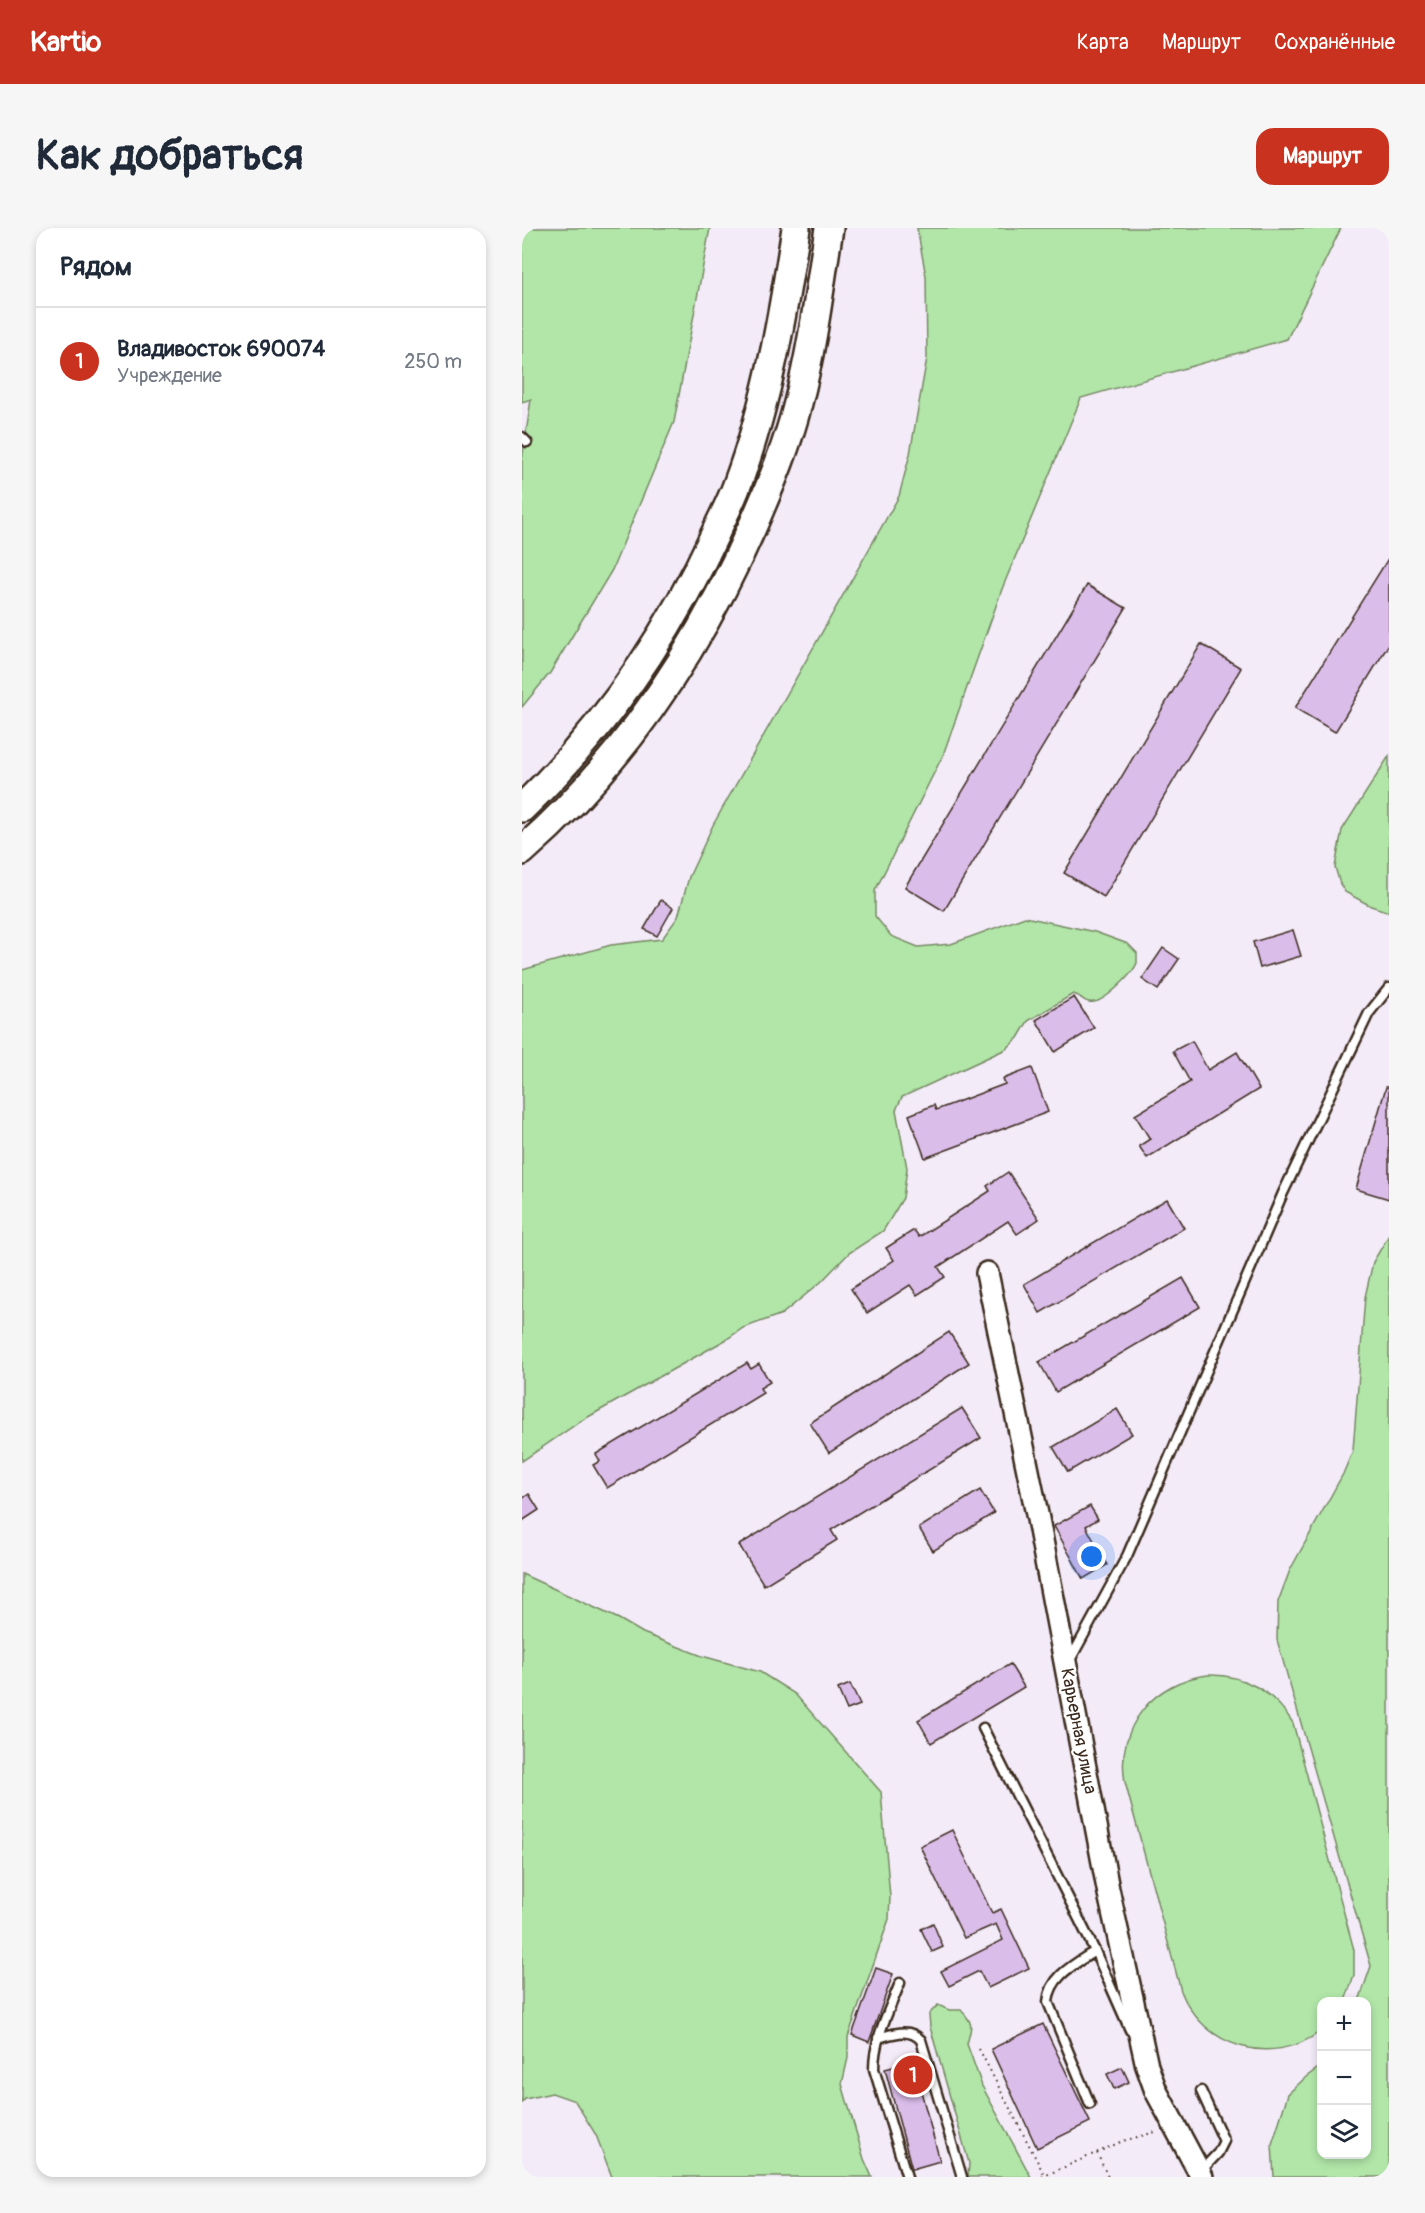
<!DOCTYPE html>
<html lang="ru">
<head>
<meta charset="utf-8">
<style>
  body { margin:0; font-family:Pangolin,sans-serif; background:#f6f6f7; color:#1f2937 }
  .controls { position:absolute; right:18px; bottom:18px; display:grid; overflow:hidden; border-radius:12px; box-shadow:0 3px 9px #0003 }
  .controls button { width:54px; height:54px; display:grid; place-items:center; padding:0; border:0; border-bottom:2px solid #e0e1e3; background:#fff; color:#1f2937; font:30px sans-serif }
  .you { position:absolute; left:570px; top:1329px; width:21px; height:21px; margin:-15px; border:4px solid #fff; border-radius:50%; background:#1a73e8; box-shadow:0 0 0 9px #1a73e833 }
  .badge { display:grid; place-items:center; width:39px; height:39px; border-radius:50%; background:#c8321e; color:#fff; font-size:20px; font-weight:700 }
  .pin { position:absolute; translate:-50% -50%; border:3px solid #fff; box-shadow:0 2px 6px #0006 }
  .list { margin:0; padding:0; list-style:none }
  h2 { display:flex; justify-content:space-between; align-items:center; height:78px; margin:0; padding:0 24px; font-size:26px }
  h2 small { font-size:20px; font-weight:400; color:#747a83 }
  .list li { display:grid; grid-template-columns:39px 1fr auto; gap:18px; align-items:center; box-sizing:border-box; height:108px; padding:0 24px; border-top:2px solid #e0e1e3 }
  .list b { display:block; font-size:22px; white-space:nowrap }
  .list p { margin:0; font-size:20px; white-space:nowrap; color:#747a83 }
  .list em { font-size:20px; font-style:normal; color:#747a83 }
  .icon { flex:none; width:33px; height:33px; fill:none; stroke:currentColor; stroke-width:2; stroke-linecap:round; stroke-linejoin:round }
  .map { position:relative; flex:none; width:867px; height:1949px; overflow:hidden; border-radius:18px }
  header { display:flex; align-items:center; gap:36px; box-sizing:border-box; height:84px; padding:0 30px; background:#c8321e; color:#fff }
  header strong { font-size:28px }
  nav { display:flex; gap:33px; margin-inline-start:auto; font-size:21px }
  .intro { display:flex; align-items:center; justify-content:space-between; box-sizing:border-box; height:144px; padding:0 36px }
  h1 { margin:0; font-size:42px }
  .button { padding:15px 27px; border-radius:18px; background:#c8321e; color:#fff; font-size:21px; font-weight:700 }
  main { display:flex; gap:36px; padding:0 36px }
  aside { flex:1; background:#fff; border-radius:18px; box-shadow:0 3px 9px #0003 }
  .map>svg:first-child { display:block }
  .green { fill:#b1e6a8; stroke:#768863; stroke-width:1.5 }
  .building { fill:#dbbdea; stroke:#3b2a1e; stroke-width:1.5 }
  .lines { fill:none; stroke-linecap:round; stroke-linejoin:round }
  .service-casing { stroke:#3b2a1e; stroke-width:13 }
  .tertiary-casing { stroke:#3b2a1e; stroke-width:26 }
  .trunk-casing { stroke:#3b2a1e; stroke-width:32 }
  .path { stroke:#3b2a1e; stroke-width:2; stroke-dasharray:1.5 4.5; stroke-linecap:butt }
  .service { stroke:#fff; stroke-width:8 }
  .tertiary { stroke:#fff; stroke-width:21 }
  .trunk { stroke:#fff; stroke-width:27 }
  .labels { text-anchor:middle; stroke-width:4.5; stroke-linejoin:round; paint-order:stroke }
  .street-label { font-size:18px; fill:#3b2a1e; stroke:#fff }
</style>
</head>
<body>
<header>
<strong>Kartio</strong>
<nav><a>Карта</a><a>Маршрут</a><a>Сохранённые</a></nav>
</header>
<div class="intro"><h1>Как добраться</h1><a class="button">Маршрут</a></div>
<main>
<aside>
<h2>Рядом<small></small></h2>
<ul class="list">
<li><span class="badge">1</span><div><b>Владивосток 690074</b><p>Учреждение</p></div><em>250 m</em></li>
</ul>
</aside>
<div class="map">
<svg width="867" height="1949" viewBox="0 0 867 1949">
  <rect width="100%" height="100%" fill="#f4ebf9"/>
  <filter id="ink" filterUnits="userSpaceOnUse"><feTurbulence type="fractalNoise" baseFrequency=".0167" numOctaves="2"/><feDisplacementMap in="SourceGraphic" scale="12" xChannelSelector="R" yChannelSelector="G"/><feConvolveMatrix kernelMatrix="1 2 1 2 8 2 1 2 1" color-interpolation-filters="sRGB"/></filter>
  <g filter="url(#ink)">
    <g class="green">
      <path d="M 0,0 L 188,0 L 152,194 L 90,342 L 28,445 L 0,479 L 0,233 L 9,171 L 0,174 Z"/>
      <path d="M 395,0 L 819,0 L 765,111 L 559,170 L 480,361 L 421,527 L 353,663 L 353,688 L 369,708 L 396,719 L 429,716 L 503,689 L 573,704 L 606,716 L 615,725 C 615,727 615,734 615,735 C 611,746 583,773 572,774 C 562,776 559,767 551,766 L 506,793 L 496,810 L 484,821 L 380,869 L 374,882 L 385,940 L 381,970 L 361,1003 L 327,1025 L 299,1054 L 260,1086 L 221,1100 L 205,1111 L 59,1193 L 0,1233 L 0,742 L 89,717 L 140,711 L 156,689 L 167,649 L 191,597 L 377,268 L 388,226 L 405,130 L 404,48 Z"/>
      <path d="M 867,528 L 867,684 L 849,678 L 823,664 L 818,656 L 813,639 L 820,602 Z"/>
      <path d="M 867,1007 L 867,1949 L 752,1949 L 750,1916 L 766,1866 L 784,1849 L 799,1838 L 800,1926 L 844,1926 L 844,1774 L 837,1773 L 849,1738 L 755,1412 L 756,1374 L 768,1342 L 821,1246 L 831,1222 L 843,1069 L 851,1034 Z"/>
      <path d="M 0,1346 L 97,1391 L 121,1405 L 180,1428 L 238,1444 L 273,1466 L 359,1564 L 368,1669 L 367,1691 L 326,1809 L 326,1830 L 320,1856 L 342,1931 L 350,1949 L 90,1949 L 74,1907 L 53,1873 L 30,1865 L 3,1871 L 0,1875 Z"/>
      <path d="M 686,1447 C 722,1446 752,1464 771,1495 L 832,1722 L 832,1747 L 823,1773 L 800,1774 L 799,1803 C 750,1840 681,1820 659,1763 L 603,1554 C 593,1499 632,1453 686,1447 Z"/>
      <path d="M 416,1777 L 427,1782 L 439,1782 C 453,1797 449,1799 445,1816 L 460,1858 L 509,1949 L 446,1949 L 447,1935 L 408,1799 L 407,1786 Z"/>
    </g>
    <g class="building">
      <path d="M 867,329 L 867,416 L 813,504 L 773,480 Z"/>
      <path d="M 565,357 L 604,380 L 422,683 L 383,659 Z"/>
      <path d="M 679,416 L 719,440 L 582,669 L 542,645 Z"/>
      <path d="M 139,672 L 151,680 L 135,708 L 122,701 Z"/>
      <path d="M 771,702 L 779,728 L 738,740 L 731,714 Z"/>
      <path d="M 641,720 L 657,731 L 636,762 L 620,751 Z"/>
      <path d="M 552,769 L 572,800 L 533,824 L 514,792 Z"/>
      <path d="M 670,813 L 686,842 L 715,824 L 737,861 L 625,930 L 617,918 L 628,911 L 613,887 L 668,854 L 651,823 Z"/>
      <path d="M 510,840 L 526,884 L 403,930 L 387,887 L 412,877 L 414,882 L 483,856 L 481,851 Z"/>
      <path d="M 864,859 L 867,859 L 867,971 L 834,961 Z"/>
      <path d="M 486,944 L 517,991 L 495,1006 L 486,993 L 416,1039 L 423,1049 L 395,1067 L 388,1057 L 345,1085 L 329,1061 L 372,1032 L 364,1020 L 392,1002 L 397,1009 L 468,963 L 465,958 Z"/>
      <path d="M 645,971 L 662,1000 L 518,1085 L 502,1056 Z"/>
      <path d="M 661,1050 L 678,1079 L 534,1164 L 517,1134 Z"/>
      <path d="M 427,1104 L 447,1135 L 307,1225 L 288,1195 Z"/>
      <path d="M 225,1135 L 229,1141 L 237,1136 L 248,1154 L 238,1160 L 241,1165 L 85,1260 L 71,1237 L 78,1233 L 74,1226 Z"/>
      <path d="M 440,1180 L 459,1210 L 309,1302 L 315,1312 L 242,1357 L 217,1317 Z"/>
      <path d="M 595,1181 L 610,1206 L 546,1244 L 531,1219 Z"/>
      <path d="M 458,1262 L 472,1285 L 411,1323 L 397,1300 Z"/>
      <path d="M 7,1266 L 17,1282 L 0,1293 L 0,1271 Z"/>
      <path d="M 568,1278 L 576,1291 L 564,1298 L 585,1337 L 561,1351 L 532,1298 Z"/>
      <path d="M 488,1436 L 502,1459 L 409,1515 L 396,1492 Z"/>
      <path d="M 328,1456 L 338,1477 L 325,1482 L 316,1461 Z"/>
      <path d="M 430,1602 L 470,1685 L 479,1681 L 507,1740 L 466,1760 L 457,1743 L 427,1758 L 419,1743 L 481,1712 L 474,1696 L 442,1710 L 398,1618 Z"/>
      <path d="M 411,1695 L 421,1719 L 410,1724 L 399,1701 Z"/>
      <path d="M 354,1740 L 371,1746 L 347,1814 L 330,1807 Z"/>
      <path d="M 521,1796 L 568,1894 L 515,1920 L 469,1821 Z"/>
      <path d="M 391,1834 L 418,1933 L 390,1941 L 363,1841 Z"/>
      <path d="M 600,1839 L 607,1854 L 592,1861 L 585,1846 Z"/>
    </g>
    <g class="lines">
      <g class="service-casing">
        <g id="service">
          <path d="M 0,209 L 5,214"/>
          <path d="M 547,1434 L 605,1328 L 761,965 L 847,785 L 867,760"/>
          <path d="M 461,1500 L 573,1723 L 608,1802"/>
          <path d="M 378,1755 C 367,1783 352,1810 352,1841 L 385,1949"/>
          <path d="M 356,1810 C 371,1806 387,1799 399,1812 L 440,1949"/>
          <path d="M 568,1876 L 526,1774 C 528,1748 553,1736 573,1723"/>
          <path d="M 678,1944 L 696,1925 L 702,1913 L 679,1863"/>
        </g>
      </g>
      <g class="tertiary-casing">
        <path id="tertiary" d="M 465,1045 L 516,1291 L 586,1661 L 625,1838 L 634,1863 L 680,1949"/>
      </g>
      <g class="trunk-casing">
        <g id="trunk">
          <path d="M 0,580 C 81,502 146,408 193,306 C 200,290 209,274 215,257 C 246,174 261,86 274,0"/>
          <path d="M 0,623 C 102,534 178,418 232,295 C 249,256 266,216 276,175 C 291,118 298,58 307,0"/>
        </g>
      </g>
      <g class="path">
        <path d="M 457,1821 L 523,1948"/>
        <path d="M 575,1925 L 586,1949"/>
        <path d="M 520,1949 L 601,1913 L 637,1903"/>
      </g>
      <use href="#service" class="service"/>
      <use href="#tertiary" class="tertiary"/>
      <use href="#trunk" class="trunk"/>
    </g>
  </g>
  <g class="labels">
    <g class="street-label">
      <text transform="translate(557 1503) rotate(79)" y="6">Карьерная улица</text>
    </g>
  </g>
</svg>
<div class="controls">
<button>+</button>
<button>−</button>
<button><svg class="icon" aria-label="layers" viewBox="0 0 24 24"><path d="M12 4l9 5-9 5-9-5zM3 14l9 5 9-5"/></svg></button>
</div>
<div class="you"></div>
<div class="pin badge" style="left:391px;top:1847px">1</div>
</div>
</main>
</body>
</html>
